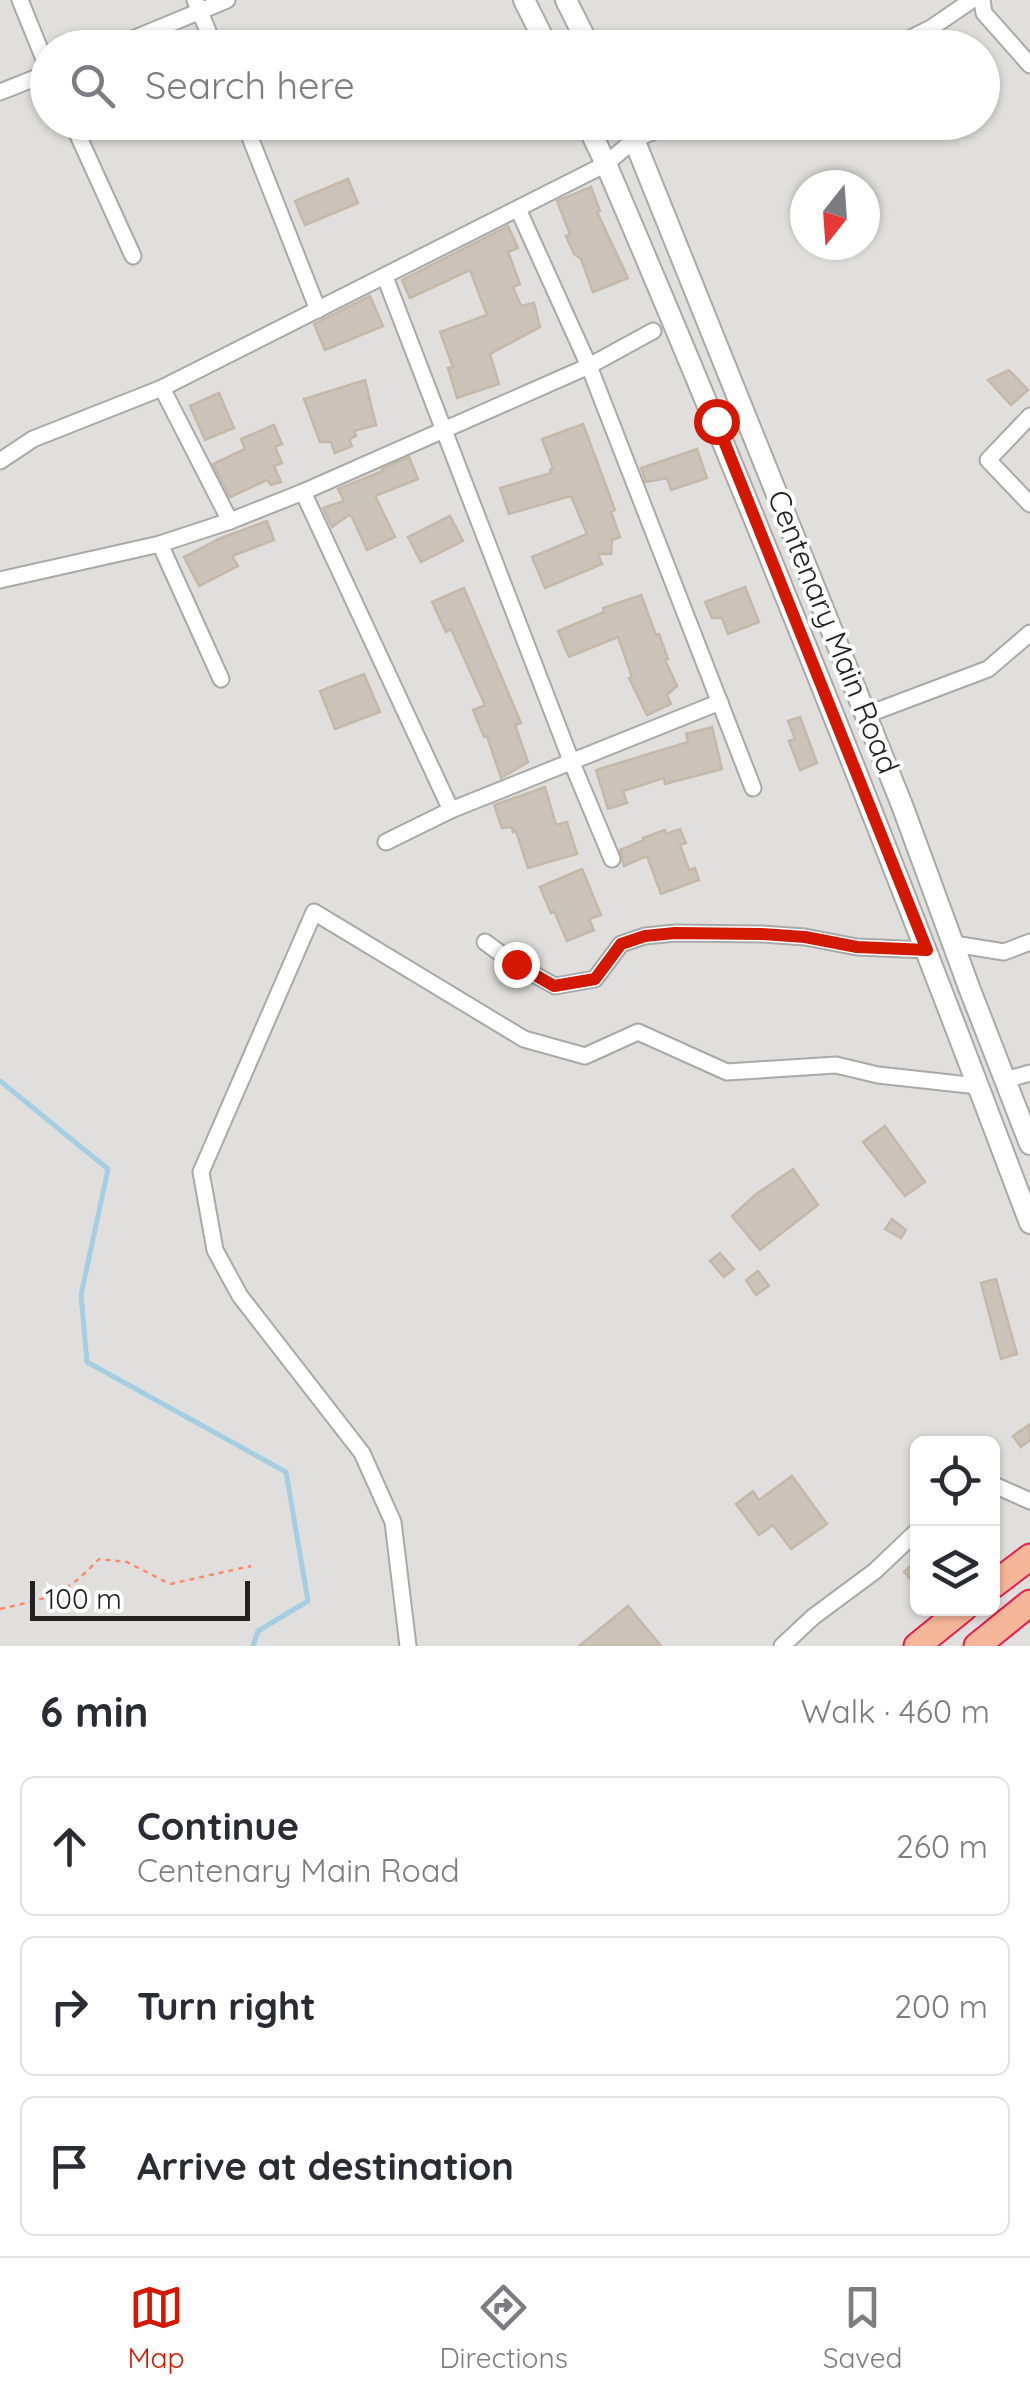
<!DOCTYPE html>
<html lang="en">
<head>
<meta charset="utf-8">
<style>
  body { margin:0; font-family:Quicksand,sans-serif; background:#f7f7f7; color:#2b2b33 }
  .controls { position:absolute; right:30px; bottom:30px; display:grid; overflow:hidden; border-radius:15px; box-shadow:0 2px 8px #0004 }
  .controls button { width:90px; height:90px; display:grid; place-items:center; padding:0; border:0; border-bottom:2px solid #e1e1e2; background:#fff; color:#2b2b33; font:50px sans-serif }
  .compass { position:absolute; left:790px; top:170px; width:90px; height:90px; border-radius:50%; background:#fff; box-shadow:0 2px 8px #0004; rotate:197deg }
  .scale { position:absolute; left:30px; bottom:25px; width:220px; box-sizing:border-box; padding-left:10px; border:5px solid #222; border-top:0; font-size:28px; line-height:35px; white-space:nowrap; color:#222; -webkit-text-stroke:8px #fff; paint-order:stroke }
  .stop { position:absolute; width:30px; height:30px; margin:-22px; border:8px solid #d31700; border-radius:50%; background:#fff }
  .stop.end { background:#d31700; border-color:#fff; box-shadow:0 2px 10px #0008 }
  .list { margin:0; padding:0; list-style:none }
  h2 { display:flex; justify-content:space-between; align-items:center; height:130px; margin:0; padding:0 40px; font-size:42px }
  h2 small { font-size:32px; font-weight:400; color:#7c7c81 }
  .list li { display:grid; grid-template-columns:65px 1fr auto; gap:30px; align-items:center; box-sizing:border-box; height:140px; margin:0 20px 20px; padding:0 20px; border:2px solid #e1e1e2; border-radius:15px }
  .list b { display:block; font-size:38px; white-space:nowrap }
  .list p { margin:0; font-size:32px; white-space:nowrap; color:#7c7c81 }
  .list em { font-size:32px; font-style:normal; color:#7c7c81 }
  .icon { flex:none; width:55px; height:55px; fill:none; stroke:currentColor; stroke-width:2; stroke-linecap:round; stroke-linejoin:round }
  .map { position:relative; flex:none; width:1030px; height:1646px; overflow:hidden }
  .search { position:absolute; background:#fff; box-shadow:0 2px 8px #0004; left:30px; right:30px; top:30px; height:110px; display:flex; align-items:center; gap:25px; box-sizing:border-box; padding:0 35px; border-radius:55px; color:#7c7c81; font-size:38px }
  .sheet { height:610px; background:#fff }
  nav { display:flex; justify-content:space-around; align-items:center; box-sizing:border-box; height:140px; border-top:2px solid #e1e1e2; background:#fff; font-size:28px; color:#7c7c81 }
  nav a { display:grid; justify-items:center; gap:5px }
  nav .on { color:#d31700 }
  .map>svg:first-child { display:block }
  .residential { fill:#e0dfde; fill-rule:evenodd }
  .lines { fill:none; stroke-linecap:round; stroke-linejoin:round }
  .stream { stroke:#a5cee3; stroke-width:5 }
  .building { fill:#cbc3ba; stroke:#c6b8a9; stroke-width:2.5 }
  .minor-casing { stroke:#a9a9a9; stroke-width:19 }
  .tertiary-casing { stroke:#a9a9a9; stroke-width:24 }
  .trunk-casing { stroke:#e91c4c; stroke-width:29 }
  .path { stroke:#ff8b6c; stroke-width:2.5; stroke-dasharray:5 5; stroke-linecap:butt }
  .minor { stroke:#fff; stroke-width:15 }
  .tertiary { stroke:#fff; stroke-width:20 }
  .trunk { stroke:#f6b69a; stroke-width:25 }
  .route { stroke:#d31700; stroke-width:12 }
  .labels { text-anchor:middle; stroke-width:8; stroke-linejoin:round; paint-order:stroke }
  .street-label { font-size:30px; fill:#222; stroke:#fff }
</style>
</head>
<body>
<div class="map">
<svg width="1030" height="1646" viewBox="0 0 1030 1646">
  <rect width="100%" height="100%" fill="#f2f0e8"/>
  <path class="residential" d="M 0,0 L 1030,0 L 1030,1646 L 0,1646 ZM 48,48 L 982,48 L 982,122 L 48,122 ZM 805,185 L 865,185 L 865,245 L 805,245 ZM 918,1444 L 992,1444 L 992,1608 L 918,1608 Z"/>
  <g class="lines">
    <path class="stream" d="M 0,1081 L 108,1169 L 81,1295 L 87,1362 L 286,1472 L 308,1601 L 258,1631 L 253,1646"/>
  </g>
  <g class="building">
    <path d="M 348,179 L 358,203 L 305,225 L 295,201 Z"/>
    <path d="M 591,187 L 600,211 L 597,212 L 628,278 L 593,292 L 581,259 L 574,254 L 566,236 L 570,234 L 557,201 Z"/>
    <path d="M 508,226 L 518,248 L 508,252 L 520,284 L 513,287 L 521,306 L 534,303 L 540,327 L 490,354 L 499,384 L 457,398 L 448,368 L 453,367 L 440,332 L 487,315 L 470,270 L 410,298 L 402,280 Z"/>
    <path d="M 370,296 L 383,326 L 325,350 L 314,324 Z"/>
    <path d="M 1009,370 L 1028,390 L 1011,405 L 988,380 Z"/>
    <path d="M 365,380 L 376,425 L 354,431 L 356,436 L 349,439 L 352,446 L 335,453 L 331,442 L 320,442 L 304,399 Z"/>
    <path d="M 219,393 L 234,428 L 205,440 L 190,406 Z"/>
    <path d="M 583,424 L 615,510 L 611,512 L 620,537 L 612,540 L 611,554 L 598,554 L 602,564 L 545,588 L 532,557 L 587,534 L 571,496 L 509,514 L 500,488 L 551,473 L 550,470 L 553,468 L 542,439 Z"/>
    <path d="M 274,425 L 282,444 L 275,447 L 282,463 L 274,466 L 281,482 L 271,485 L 267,480 L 230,497 L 213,464 L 245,449 L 241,439 Z"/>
    <path d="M 697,449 L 707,478 L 671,490 L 667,478 L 646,482 L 641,468 Z"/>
    <path d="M 409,457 L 418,479 L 375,496 L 395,537 L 367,550 L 352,517 L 349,515 L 332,527 L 323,508 L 344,501 L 338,489 L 383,471 L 382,469 Z"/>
    <path d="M 450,516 L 463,541 L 421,562 L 408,537 Z"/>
    <path d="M 267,521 L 274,540 L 232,556 L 238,566 L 199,586 L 184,557 L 221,538 Z"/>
    <path d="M 745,587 L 759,622 L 728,634 L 722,618 L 712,618 L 705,602 Z"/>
    <path d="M 464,588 L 521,723 L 515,725 L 528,762 L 501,778 L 487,736 L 484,737 L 473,710 L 485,705 L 451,629 L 446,632 L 432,602 Z"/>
    <path d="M 641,595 L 656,635 L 659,634 L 668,659 L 665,660 L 677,686 L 667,695 L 671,704 L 647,715 L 629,678 L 632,677 L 618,637 L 569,657 L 558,631 L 604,612 L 603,608 Z"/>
    <path d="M 364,674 L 380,712 L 335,729 L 320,691 Z"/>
    <path d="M 800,717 L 817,763 L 800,770 L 789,741 L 795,739 L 788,721 Z"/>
    <path d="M 712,727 L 722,769 L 665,784 L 664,778 L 623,791 L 627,803 L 608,809 L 596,770 L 688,742 L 686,734 Z"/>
    <path d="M 545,787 L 556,825 L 567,822 L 577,854 L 528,868 L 516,831 L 513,832 L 512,827 L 502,828 L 494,805 Z"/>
    <path d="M 680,829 L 686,843 L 680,845 L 689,870 L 695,868 L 699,880 L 661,894 L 647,856 L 624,866 L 620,850 L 644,840 L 643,838 L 665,830 L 666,834 Z"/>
    <path d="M 582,869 L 601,915 L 589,919 L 594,930 L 567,941 L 554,911 L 551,913 L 540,887 Z"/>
    <path d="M 885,1126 L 925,1182 L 905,1196 L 863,1142 Z"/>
    <path d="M 793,1169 L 818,1205 L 760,1250 L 732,1216 L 755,1195 Z"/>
    <path d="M 892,1219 L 906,1230 L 901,1238 L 885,1229 Z"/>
    <path d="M 720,1253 L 734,1269 L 724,1277 L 710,1261 Z"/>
    <path d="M 758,1271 L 769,1286 L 756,1295 L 746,1280 Z"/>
    <path d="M 996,1279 L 1017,1354 L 1001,1359 L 981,1283 Z"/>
    <path d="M 1030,1424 L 1030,1440 L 1021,1447 L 1013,1436 Z"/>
    <path d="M 792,1476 L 827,1524 L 791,1549 L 773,1525 L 759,1535 L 736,1504 L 753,1491 L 759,1500 Z"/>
    <path d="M 918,1560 L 918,1588 L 904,1572 Z"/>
    <path d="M 628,1606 L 661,1646 L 579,1646 Z"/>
  </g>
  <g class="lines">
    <g class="minor-casing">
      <g id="minor">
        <path d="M 20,0 L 48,69"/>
        <path d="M 195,0 L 215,48"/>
        <path d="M 982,0 L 984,13 L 1030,65"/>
        <path d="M 111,48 L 227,0"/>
        <path d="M 891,48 L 931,28 L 972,0"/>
        <path d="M 0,92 L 48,73"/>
        <path d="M 72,122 L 133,256"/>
        <path d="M 244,122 L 318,310"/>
        <path d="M 518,209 L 589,366 L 753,788"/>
        <path d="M 385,277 L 572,763 L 612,859"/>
        <path d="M 162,388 L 230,521"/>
        <path d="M 1030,416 L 988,460 L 1030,504"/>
        <path d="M 0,461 L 33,439 L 162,388 L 606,164 L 635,139 L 677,122"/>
        <path d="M 303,492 L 451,810"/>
        <path d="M 160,544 L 221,679"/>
        <path d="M 0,580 L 160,544 L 230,521 L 303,492 L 589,366 L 653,331"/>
        <path d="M 866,715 L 988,669 L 1030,633"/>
        <path d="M 386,842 L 451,810 L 720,702"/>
        <path d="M 485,942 L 515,964 L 555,986 L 595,979 L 621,944 L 645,936 L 675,933 L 761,934 L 805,937 L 857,947 L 927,950"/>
        <path d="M 954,944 L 1004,952 L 1030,942"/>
        <path d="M 1005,1080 L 1030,1073"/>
        <path d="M 992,1484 L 1030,1501"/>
        <path d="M 408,1646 L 393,1522 L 362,1453 L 240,1296 L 215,1250 L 201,1172 L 314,912 L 524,1039 L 585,1056 L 638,1032 L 727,1072 L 836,1065 L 878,1075 L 978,1086"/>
        <path d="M 782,1646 L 813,1617 L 875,1571 L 918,1530"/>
      </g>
    </g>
    <g class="tertiary-casing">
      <g id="tertiary">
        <path d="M 524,0 L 548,48"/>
        <path d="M 566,0 L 590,48"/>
        <path d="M 586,122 L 606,164 C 756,514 896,867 1030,1223"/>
        <path d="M 627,122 L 902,805 L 970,990 L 1030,1144"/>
      </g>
    </g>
    <g class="trunk-casing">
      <g id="trunk">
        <path d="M 992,1586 L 1030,1557"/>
        <path d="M 917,1646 L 964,1608"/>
        <path d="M 977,1646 L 1030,1603"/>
      </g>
    </g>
    <path class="path" d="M 0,1609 C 50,1597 62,1598 99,1559 L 127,1562 L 170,1584 L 251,1566"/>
    <use href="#minor" class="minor"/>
    <use href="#tertiary" class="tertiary"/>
    <use href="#trunk" class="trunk"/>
  </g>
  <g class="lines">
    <path class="route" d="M 516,964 L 554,986 L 595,979 L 621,944 L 645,936 L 675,933 L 761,934 L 805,937 L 857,947 L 927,950 L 716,421"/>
  </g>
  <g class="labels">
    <g class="street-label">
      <text transform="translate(833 632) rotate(68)" y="10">Centenary Main Road</text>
    </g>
  </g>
</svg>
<div class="controls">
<button><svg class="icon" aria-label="locate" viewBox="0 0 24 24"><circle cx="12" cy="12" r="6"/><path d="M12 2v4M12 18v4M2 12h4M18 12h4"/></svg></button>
<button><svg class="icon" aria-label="layers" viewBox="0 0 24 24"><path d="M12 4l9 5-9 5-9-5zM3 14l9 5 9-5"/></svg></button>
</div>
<svg class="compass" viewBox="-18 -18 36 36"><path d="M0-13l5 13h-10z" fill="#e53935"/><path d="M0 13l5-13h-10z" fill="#7c7c81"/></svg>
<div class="scale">100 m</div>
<div class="stop" style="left:716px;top:421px"></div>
<div class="stop end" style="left:516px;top:964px"></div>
<div class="search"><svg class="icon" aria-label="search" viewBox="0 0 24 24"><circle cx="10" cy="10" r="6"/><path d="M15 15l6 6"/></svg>Search here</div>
</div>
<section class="sheet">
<h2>6 min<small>Walk · 460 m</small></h2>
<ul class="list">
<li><svg class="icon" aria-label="ahead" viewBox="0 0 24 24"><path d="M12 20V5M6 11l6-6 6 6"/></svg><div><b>Continue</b><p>Centenary Main Road</p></div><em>260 m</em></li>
<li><svg class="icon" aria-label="right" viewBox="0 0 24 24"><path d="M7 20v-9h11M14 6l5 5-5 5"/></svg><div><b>Turn right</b></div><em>200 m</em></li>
<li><svg class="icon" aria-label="arrive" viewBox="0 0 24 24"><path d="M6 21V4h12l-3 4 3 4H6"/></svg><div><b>Arrive at destination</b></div></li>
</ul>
</section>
<nav>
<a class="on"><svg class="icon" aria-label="map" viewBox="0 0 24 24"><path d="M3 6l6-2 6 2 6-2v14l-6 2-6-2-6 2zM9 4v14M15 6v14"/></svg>Map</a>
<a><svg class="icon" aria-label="directions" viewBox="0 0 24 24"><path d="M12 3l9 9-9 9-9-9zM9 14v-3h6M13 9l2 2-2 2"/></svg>Directions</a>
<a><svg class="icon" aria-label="saved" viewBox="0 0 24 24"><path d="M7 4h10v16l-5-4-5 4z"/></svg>Saved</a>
</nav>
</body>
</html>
